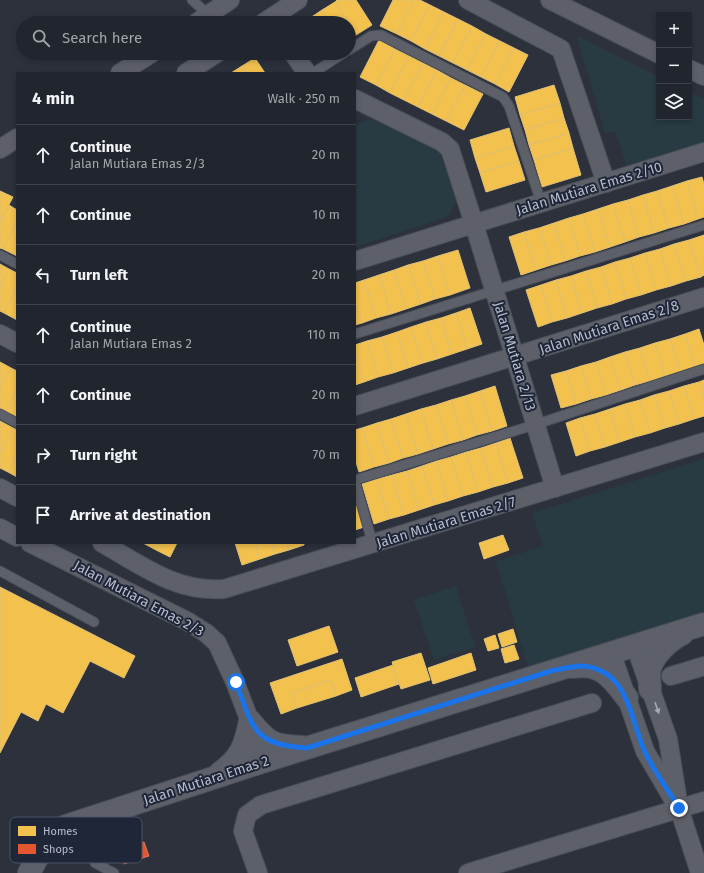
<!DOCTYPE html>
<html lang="en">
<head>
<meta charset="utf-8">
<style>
  body { margin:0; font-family:"Fira Sans",sans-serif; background:#292d35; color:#f1f3f6 }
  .controls { position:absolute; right:12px; top:12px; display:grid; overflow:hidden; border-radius:0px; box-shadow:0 2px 6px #0003 }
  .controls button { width:36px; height:36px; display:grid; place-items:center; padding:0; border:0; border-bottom:1px solid #3e4249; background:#21252d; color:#f1f3f6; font:20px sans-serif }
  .stop { position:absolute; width:12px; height:12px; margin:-9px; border:3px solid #1a73e8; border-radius:50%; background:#fff }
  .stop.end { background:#1a73e8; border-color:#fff; box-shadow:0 1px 4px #0008 }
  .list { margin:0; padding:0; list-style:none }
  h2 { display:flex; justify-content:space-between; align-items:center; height:52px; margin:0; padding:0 16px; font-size:17px }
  h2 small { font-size:13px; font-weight:400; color:#a2a5aa }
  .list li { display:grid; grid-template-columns:26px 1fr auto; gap:12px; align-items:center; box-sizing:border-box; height:60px; padding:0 16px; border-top:1px solid #3e4249 }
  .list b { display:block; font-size:15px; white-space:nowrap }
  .list p { margin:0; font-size:13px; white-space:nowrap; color:#a2a5aa }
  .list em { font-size:13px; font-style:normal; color:#a2a5aa }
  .icon { flex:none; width:22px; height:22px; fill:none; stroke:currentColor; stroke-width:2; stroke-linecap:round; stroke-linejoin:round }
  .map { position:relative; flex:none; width:704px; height:873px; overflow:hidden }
  .search { position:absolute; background:#21252d; box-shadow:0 2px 6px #0003; left:16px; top:16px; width:340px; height:44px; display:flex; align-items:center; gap:10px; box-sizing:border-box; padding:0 14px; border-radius:22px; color:#a2a5aa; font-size:15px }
  .panel { position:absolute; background:#21252d; box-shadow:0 2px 6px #0003; left:16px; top:72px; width:340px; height:472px; border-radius:0px }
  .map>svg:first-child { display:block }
  .green { fill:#283b43 }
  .homes { fill:#f2c14e; stroke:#e0c074 }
  .shops { fill:#e4572e; stroke:#d6765d }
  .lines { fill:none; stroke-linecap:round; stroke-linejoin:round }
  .service-casing { stroke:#4a4e56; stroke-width:11 }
  .minor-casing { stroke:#4a4e56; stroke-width:20 }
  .tertiary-casing { stroke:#4a4e56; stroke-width:24 }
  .service { stroke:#5d6069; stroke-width:9 }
  .minor { stroke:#5d6069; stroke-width:18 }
  .tertiary { stroke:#5d6069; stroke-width:22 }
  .oneway { fill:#a5aab8 }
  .route { stroke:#1a73e8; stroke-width:5 }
  .labels { text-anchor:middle; stroke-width:4; stroke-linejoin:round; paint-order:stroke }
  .street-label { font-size:14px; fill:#b7bdcc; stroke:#1e2638 }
  .key { fill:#1e2638; stroke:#4c5364; stroke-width:1 }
  .key-label { font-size:11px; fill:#b7bdcc }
</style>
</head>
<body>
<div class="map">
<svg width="704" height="873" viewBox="0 0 704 873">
  <rect width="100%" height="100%" fill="#2c313c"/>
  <g class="green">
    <path d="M 577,36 L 659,77 L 659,117 L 689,117 L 689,92 L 704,99 L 704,146 L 627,168 L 615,131 L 605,133 Z"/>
    <path d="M 375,118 L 439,151 L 457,201 L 447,217 L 355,247 L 355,130 L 357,124 Z"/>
    <path d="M 704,459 L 704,612 L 529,670 L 496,561 L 543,546 L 532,513 Z"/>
    <path d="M 456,586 L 475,647 L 434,660 L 414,600 Z"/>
  </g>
  <g class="homes">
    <path d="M 337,0 L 356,0 L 372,25 L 356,35 L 335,2 Z"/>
    <path d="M 393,0 L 414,0 L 397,34 L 380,26 Z"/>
    <path d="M 414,0 L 420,0 L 430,5 L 411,41 L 397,34 Z"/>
    <path d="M 335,2 L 348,23 L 330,23 L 322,10 Z"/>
    <path d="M 430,5 L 444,12 L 425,49 L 411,41 Z"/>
    <path d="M 322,10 L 330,23 L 309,23 L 307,20 Z"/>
    <path d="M 444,12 L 458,19 L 439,56 L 425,49 Z"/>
    <path d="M 458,19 L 472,26 L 453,63 L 439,56 Z"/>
    <path d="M 349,24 L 356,35 L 349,39 Z"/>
    <path d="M 472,26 L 486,34 L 467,70 L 453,63 Z"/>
    <path d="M 486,34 L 500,41 L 481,77 L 467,70 Z"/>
    <path d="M 379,40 L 395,49 L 376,85 L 360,77 Z"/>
    <path d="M 500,41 L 514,48 L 495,84 L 481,77 Z"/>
    <path d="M 514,48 L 528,55 L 509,92 L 495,84 Z"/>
    <path d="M 395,49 L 409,56 L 390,93 L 376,85 Z"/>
    <path d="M 409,56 L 423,63 L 404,100 L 390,93 Z"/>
    <path d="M 255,58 L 265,73 L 246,73 L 242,66 Z"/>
    <path d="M 423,63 L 437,70 L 418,107 L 404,100 Z"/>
    <path d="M 242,66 L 246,73 L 231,73 Z"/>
    <path d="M 437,70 L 451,78 L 432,114 L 418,107 Z"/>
    <path d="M 451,78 L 465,85 L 446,121 L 432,114 Z"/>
    <path d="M 465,85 L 483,94 L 464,130 L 446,121 Z"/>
    <path d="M 554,85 L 560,103 L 520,115 L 515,97 Z"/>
    <path d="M 560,103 L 564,118 L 525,130 L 520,115 Z"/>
    <path d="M 564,118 L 569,133 L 529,145 L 525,130 Z"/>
    <path d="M 509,128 L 514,146 L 475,158 L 470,140 Z"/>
    <path d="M 569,133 L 573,148 L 534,160 L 529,145 Z"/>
    <path d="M 514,146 L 519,161 L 480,173 L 475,158 Z"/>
    <path d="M 573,148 L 581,175 L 542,187 L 534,160 Z"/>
    <path d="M 519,161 L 525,180 L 486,192 L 480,173 Z"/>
    <path d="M 702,177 L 704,184 L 704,217 L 698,219 L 687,181 Z"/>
    <path d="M 687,181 L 698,219 L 684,224 L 672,186 Z"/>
    <path d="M 672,186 L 684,224 L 669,228 L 657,191 Z"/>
    <path d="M 0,191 L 13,197 L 0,222 Z"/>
    <path d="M 657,191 L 669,228 L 654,233 L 643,195 Z"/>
    <path d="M 643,195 L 654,233 L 639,237 L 628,200 Z"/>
    <path d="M 628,200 L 639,237 L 625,242 L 613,204 Z"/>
    <path d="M 613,204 L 625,242 L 610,247 L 598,209 Z"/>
    <path d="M 9,205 L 17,210 L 17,222 L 3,249 L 0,248 L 0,222 Z"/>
    <path d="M 598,209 L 610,247 L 595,252 L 583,214 Z"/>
    <path d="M 583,214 L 595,252 L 580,256 L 569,218 Z"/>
    <path d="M 569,218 L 580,256 L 565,261 L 554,223 Z"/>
    <path d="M 17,222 L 17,256 L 3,249 Z"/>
    <path d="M 554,223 L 565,261 L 551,265 L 539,228 Z"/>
    <path d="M 539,228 L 551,265 L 536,270 L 524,232 Z"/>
    <path d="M 524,232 L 536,270 L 521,275 L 509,237 Z"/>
    <path d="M 704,235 L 704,275 L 701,277 L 689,240 Z"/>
    <path d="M 689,240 L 701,277 L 686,281 L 674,244 Z"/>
    <path d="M 674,244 L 686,281 L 671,286 L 660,249 Z"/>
    <path d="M 660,249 L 671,286 L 656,290 L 645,253 Z"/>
    <path d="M 458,250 L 470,288 L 450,295 L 438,256 Z"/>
    <path d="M 645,253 L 656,290 L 641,295 L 630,258 Z"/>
    <path d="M 438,256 L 450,295 L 435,299 L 423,261 Z"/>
    <path d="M 630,258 L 641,295 L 626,299 L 615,262 Z"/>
    <path d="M 423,261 L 435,299 L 421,304 L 408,265 Z"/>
    <path d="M 615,262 L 626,299 L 612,304 L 601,267 Z"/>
    <path d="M 0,264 L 9,269 L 0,287 Z"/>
    <path d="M 408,265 L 421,304 L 406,309 L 394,270 Z"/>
    <path d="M 601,267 L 612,304 L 597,308 L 586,271 Z"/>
    <path d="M 9,269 L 17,273 L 17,287 L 4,313 L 0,311 L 0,287 Z"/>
    <path d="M 394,270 L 406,309 L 391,314 L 379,275 Z"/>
    <path d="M 586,271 L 597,308 L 582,313 L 571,276 Z"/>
    <path d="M 379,275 L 391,314 L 376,318 L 364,280 Z"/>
    <path d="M 571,276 L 582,313 L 567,318 L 556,280 Z"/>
    <path d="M 364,280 L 376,318 L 362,323 L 355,303 L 355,283 Z"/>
    <path d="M 556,280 L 567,318 L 552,322 L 541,285 Z"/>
    <path d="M 541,285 L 552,322 L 538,327 L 526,290 Z"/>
    <path d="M 17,287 L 17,320 L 4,313 Z"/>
    <path d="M 355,303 L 362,323 L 355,325 Z"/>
    <path d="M 470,308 L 482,344 L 467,349 L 456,313 Z"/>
    <path d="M 456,313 L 467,349 L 452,354 L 441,318 Z"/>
    <path d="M 441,318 L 452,354 L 437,359 L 426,322 Z"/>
    <path d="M 426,322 L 437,359 L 423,363 L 411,327 Z"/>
    <path d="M 411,327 L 423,363 L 408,368 L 397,332 Z"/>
    <path d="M 699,329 L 704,345 L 704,364 L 695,367 L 685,334 Z"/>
    <path d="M 397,332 L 408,368 L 393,373 L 382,337 Z"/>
    <path d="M 685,334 L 695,367 L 680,372 L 670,339 Z"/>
    <path d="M 382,337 L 393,373 L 378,377 L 367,341 Z"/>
    <path d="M 670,339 L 680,372 L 665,376 L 655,343 Z"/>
    <path d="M 367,341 L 378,377 L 364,382 L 355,354 L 355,345 Z"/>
    <path d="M 655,343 L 665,376 L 650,381 L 640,348 Z"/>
    <path d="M 640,348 L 650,381 L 635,385 L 625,352 Z"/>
    <path d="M 625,352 L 635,385 L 621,390 L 610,357 Z"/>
    <path d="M 355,354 L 364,382 L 355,385 Z"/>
    <path d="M 610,357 L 621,390 L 606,395 L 596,362 Z"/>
    <path d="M 0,362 L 11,368 L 0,388 Z"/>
    <path d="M 596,362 L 606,395 L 591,399 L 581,366 Z"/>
    <path d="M 581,366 L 591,399 L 576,404 L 566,371 Z"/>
    <path d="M 11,368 L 17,371 L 17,389 L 5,412 L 0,409 L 0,388 Z"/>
    <path d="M 566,371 L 576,404 L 561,408 L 551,375 Z"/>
    <path d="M 704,380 L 704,398 L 699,382 Z"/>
    <path d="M 699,382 L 704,398 L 704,416 L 694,419 L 684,386 Z"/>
    <path d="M 495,386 L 507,426 L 492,431 L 480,391 Z"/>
    <path d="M 684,386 L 694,419 L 679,424 L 669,391 Z"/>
    <path d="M 17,389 L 17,418 L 5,412 Z"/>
    <path d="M 480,391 L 492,431 L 477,435 L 465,396 Z"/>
    <path d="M 669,391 L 679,424 L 665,428 L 654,395 Z"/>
    <path d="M 654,395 L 665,428 L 650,433 L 640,400 Z"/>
    <path d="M 465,396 L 477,435 L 463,440 L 451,400 Z"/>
    <path d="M 451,400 L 463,440 L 448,444 L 436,405 Z"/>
    <path d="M 640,400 L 650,433 L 635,437 L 625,404 Z"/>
    <path d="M 625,404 L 635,437 L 620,442 L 610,409 Z"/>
    <path d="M 436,405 L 448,444 L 433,449 L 421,409 Z"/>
    <path d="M 421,409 L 433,449 L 418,454 L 406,414 Z"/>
    <path d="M 610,409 L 620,442 L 605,447 L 595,414 Z"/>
    <path d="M 406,414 L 418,454 L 403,458 L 391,419 Z"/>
    <path d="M 595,414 L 605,447 L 590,451 L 580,418 Z"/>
    <path d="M 580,418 L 590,451 L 576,456 L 566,423 Z"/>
    <path d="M 391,419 L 403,458 L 389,463 L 377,423 Z"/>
    <path d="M 0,421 L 13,428 L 0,454 Z"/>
    <path d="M 377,423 L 389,463 L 374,467 L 362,428 Z"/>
    <path d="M 13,428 L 17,430 L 17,455 L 8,472 L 0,468 L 0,454 Z"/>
    <path d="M 362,428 L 374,467 L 359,472 L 355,459 L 355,430 Z"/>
    <path d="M 510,438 L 523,478 L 508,483 L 496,443 Z"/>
    <path d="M 496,443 L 508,483 L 493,487 L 481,448 Z"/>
    <path d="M 481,448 L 493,487 L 478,492 L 466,452 Z"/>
    <path d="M 466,452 L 478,492 L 463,496 L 451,457 Z"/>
    <path d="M 17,455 L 17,477 L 8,472 Z"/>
    <path d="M 451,457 L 463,496 L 448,501 L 436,461 Z"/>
    <path d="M 436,461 L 448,501 L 434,505 L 422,466 Z"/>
    <path d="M 422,466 L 434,505 L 419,510 L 407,471 Z"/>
    <path d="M 407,471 L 419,510 L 404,515 L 392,475 Z"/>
    <path d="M 392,475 L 404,515 L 389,519 L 377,479 Z"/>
    <path d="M 377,479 L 389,519 L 374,524 L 362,484 Z"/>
    <path d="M 355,499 L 364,527 L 355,530 Z"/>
    <path d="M 503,535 L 509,550 L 484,559 L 479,543 Z"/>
    <path d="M 143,543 L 160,543 L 156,550 Z"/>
    <path d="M 160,543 L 177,543 L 170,557 L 156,550 Z"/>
    <path d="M 235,543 L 255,543 L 260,559 L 242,565 Z"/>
    <path d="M 255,543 L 271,543 L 275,554 L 260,559 Z"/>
    <path d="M 271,543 L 287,543 L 289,550 L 275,554 Z"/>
    <path d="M 287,543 L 304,543 L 304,545 L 289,550 Z"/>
    <path d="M 0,587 L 135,656 L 124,678 L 90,661 L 63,713 L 46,704 L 38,721 L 21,712 L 0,753 Z"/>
    <path d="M 329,626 L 338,652 L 297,666 L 288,640 Z"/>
    <path d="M 513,629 L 517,642 L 502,647 L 498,634 Z"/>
    <path d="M 495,635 L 499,648 L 488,651 L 484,639 Z"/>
    <path d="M 514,645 L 519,659 L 505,663 L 501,649 Z"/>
    <path d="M 421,653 L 430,680 L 401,689 L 392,662 Z"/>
    <path d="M 471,653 L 476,670 L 433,684 L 428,668 Z"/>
    <path d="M 342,659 L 352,690 L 336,696 L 331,680 L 292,693 L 297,708 L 281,714 L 270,683 Z"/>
    <path d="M 393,665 L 399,684 L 361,697 L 355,678 Z"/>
    <path d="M 331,680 L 336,696 L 297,708 L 292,693 Z"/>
  </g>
  <path class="shops" d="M 144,842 L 149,856 L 124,864 L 119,849 Z"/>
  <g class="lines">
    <g class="service-casing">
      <g id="service">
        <path d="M 192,0 L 208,14"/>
        <path d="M 349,50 L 371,36 L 381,35 L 503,97 L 509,106 L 541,202"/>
        <path d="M 313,73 L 344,53"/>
        <path d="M 0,255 L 17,264"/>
        <path d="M 355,334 L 704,225"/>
        <path d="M 0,414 L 17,423"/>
        <path d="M 355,480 L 537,424 L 704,369"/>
        <path d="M 355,481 L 373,545"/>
        <path d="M 0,571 L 94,622"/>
        <path d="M 95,863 L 114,873"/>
      </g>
    </g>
    <g class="minor-casing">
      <g id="minor">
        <path d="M 468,0 L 561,49 L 606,183"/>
        <path d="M 550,0 L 659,54"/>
        <path d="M 196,23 L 230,0"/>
        <path d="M 263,23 L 298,0"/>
        <path d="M 293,53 L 307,73"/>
        <path d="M 689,69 L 704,76"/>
        <path d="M 120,73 L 152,53"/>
        <path d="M 186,73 L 217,53"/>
        <path d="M 355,99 L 442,142 L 450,149 L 474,224 L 555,488"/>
        <path d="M 0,149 L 17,138"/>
        <path d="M 355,261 L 704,152"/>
        <path d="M 0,334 L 17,343"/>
        <path d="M 355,406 L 704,297"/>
        <path d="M 0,488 L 17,497"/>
        <path d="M 0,528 L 17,537"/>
        <path d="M 30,543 L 187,621 L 206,633 L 217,643 L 235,682 L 265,761"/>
        <path d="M 102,543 C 141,565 177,593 224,589 L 704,442"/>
        <path d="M 635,645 L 668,739 L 679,808 L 700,873"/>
        <path d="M 611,652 L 645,751 L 673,799"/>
        <path d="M 671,676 L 704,666"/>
        <path d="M 258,873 L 243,831 L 247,815 L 261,805 L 592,703"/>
        <path d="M 468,873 L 704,801"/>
      </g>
    </g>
    <g class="tertiary-casing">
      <g id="tertiary">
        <path d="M 573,667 C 601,662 612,678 627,698"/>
        <path d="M 650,689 C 650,684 649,678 649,673 C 651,657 668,641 682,634"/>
        <path d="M 250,721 C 268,743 273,746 302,747"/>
        <path d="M 220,773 C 241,758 245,746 250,721"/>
        <path d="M 29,873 L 48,838 L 66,826 L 265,761 L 704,624"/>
      </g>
    </g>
    <use href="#service" class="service"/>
    <use href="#minor" class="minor"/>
    <use href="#tertiary" class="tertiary"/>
  </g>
  <defs><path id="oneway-solid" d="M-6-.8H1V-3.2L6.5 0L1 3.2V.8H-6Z"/></defs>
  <use class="oneway" href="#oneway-solid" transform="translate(657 708) rotate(71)"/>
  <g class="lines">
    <path class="route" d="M 236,682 C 253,728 253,745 307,748 L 551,671 C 561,669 572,666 582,666 C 628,669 630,717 644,750 C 653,770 668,789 679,808"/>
  </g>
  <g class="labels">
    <g class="street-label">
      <text transform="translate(589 188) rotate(-17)" y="5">Jalan Mutiara Emas 2/10</text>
      <text transform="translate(609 327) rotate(-18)" y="5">Jalan Mutiara Emas 2/8</text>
      <text transform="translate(515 356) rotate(73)" y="5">Jalan Mutiara 2/13</text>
      <text transform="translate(446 522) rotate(-17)" y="5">Jalan Mutiara Emas 2/7</text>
      <text transform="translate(139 598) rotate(28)" y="5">Jalan Mutiara Emas 2/3</text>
      <text transform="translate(206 780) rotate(-18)" y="5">Jalan Mutiara Emas 2</text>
    </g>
  </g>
  <rect x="10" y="817" width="132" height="46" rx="6" class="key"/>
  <rect x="18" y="826" width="18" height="10" fill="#f2c14e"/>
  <rect x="18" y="844" width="18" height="10" fill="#e4572e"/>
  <g class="key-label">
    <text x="43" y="835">Homes</text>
    <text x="43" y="853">Shops</text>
  </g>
</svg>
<div class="controls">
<button>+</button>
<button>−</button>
<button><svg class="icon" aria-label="layers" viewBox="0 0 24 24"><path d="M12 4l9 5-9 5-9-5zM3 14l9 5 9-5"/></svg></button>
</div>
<div class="stop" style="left:236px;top:682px"></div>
<div class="stop end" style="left:679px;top:808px"></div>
<div class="search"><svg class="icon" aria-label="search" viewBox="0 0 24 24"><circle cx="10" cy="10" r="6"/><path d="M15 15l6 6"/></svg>Search here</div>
<section class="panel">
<h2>4 min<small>Walk · 250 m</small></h2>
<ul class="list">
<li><svg class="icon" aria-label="ahead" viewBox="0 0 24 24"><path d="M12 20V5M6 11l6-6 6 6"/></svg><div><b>Continue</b><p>Jalan Mutiara Emas 2/3</p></div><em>20 m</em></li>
<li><svg class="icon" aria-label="ahead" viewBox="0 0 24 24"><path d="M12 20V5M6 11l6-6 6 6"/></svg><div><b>Continue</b></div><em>10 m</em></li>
<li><svg class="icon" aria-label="left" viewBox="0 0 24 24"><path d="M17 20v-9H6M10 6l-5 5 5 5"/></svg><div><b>Turn left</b></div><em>20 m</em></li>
<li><svg class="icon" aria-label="ahead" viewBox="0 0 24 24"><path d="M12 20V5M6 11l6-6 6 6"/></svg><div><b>Continue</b><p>Jalan Mutiara Emas 2</p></div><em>110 m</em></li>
<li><svg class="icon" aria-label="ahead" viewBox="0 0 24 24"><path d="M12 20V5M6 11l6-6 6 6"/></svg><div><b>Continue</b></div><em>20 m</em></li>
<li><svg class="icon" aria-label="right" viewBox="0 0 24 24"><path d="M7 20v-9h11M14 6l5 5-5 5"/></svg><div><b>Turn right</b></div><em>70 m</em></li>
<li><svg class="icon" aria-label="arrive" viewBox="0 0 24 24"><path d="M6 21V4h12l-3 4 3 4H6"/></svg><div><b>Arrive at destination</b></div></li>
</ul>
</section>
</div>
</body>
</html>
